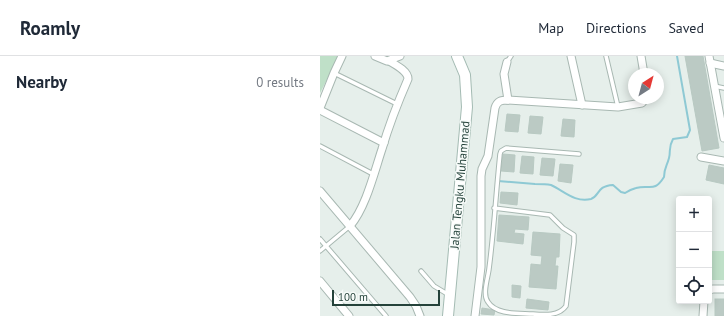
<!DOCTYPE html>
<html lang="en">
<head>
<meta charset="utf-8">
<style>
  body { margin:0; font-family:"PT Sans",sans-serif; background:#f6f6f7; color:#1f2937 }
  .controls { position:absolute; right:12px; bottom:12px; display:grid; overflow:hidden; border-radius:4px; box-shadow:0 2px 10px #0003 }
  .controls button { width:36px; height:36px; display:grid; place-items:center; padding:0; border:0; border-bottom:1px solid #e0e1e3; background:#fff; color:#1f2937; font:20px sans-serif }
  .compass { position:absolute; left:308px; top:12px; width:36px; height:36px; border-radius:50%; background:#fff; box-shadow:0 2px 10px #0003; rotate:36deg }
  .scale { position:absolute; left:12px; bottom:10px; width:108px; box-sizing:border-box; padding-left:4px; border:2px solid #24423a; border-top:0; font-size:11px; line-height:14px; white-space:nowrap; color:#24423a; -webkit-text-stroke:3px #f7fbf9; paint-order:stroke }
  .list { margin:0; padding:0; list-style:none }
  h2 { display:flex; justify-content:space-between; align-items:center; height:52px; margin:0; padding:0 16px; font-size:17px }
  h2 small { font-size:13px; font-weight:400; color:#747a83 }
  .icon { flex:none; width:22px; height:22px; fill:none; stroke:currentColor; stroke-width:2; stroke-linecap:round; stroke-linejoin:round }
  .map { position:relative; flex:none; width:404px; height:260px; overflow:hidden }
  header { display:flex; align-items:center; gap:24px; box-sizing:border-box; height:56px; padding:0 20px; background:#fff; border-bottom:1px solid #e0e1e3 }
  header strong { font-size:19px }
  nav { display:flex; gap:22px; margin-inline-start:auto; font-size:14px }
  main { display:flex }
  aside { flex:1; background:#fff }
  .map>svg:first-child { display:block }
  .green { fill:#bfe0c8 }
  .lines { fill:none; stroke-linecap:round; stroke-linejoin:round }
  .stream { stroke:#8ec9d4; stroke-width:2 }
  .building { fill:#bbcac4; stroke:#b8c9c2 }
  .service-casing { stroke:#a8b8b2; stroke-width:5.5 }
  .minor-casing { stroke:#a8b8b2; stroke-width:9 }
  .secondary-casing { stroke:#a4bbb3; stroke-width:12 }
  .service { stroke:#fff; stroke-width:3.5 }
  .minor { stroke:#fff; stroke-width:7 }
  .secondary { stroke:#fff; stroke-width:10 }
  .labels { text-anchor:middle; stroke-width:3; stroke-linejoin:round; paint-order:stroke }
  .street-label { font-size:12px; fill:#24423a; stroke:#f7fbf9 }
</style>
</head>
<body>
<header>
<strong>Roamly</strong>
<nav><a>Map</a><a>Directions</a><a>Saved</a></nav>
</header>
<main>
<aside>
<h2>Nearby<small>0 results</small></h2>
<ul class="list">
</ul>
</aside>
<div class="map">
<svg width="404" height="260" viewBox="0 0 404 260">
  <rect width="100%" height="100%" fill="#e6efeb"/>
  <g class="green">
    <path d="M 0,0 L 19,0 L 0,37 Z"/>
    <rect x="389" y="195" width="15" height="29"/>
  </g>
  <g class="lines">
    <path class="stream" d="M 178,125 C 191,126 203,127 215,128 C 220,128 226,128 231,129 C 244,135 255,147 271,143 C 280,140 276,130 293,129 L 301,136 L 305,137 C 308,135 312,133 316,132 C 330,128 334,137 344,121 C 344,112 347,110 349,102 C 351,94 348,92 353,83 L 367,81 L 370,74 L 357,0"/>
  </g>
  <g class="building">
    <path d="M 365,0 L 383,0 L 399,92 L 382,95 Z"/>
    <path d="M 187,58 L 200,59 L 198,76 L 185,75 Z"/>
    <path d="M 210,60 L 223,61 L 221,78 L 208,77 Z"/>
    <path d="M 243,63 L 255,64 L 254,81 L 241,80 Z"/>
    <path d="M 183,98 L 195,99 L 194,116 L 181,115 Z"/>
    <path d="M 202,100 L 214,101 L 213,118 L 200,117 Z"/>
    <path d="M 222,102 L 235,103 L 233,120 L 220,119 Z"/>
    <path d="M 240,108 L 253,109 L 251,127 L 238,125 Z"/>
    <path d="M 389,109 L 404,112 L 404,128 L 386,124 Z"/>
    <path d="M 181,136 L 198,137 L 197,149 L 180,147 Z"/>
    <path d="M 179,159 L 209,161 L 208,174 L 195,173 L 194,177 L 204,178 L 203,188 L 177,185 Z"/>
    <path d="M 213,176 L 240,178 L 239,201 L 236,201 L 235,210 L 238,210 L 236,233 L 209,231 L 211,208 L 221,209 L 222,200 L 211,199 Z"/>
    <path d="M 192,229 L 201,230 L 200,242 L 192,241 Z"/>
    <path d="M 207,243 L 229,246 L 228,254 L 206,252 Z"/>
    <rect x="395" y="243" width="9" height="17"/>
    <path d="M 162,252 L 175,254 L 174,259 L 161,258 Z"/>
  </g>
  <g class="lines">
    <g class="service-casing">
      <g id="service">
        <path d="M 286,0 L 298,51"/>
        <path d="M 187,6 L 191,0"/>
        <path d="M 14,17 L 77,48"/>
        <path d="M 394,30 L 404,32"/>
        <path d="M 0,90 L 53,118"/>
        <path d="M 174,152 L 230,159 L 243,172 L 254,179 L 254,186 L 246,250 C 239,260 225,259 213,258 C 199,257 176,259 168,246 C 162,238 168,222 169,213 C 174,175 176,136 180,98 L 181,95 L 186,92 L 259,98"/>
        <path d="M 0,183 L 66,260"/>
        <path d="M 0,195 L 30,170"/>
        <path d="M 101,215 L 114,230 L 129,239"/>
      </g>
    </g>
    <g class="minor-casing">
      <g id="minor">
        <path d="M 55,0 L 67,5 L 80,0"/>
        <path d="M 251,0 L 262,49"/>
        <path d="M 321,0 L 324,18"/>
        <path d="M 389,0 L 404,82"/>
        <path d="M 187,6 L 184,18 L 188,44"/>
        <path d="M 390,7 L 404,10"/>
        <path d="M 0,52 L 14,17 L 22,0"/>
        <path d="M 0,54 L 64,87"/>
        <path d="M 381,101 L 404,105"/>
        <path d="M 0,135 L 90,241 L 96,250 L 100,260"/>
        <path d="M 30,170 C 46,151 54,117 62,93 C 69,69 78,46 88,23 C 88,15 76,9 69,5"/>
        <path d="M 0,225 L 29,260"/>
        <path d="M 389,234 L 393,233 L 404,233"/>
        <path d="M 155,260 L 161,211 L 161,120 L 162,113 L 168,100 L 175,52 C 177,45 181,44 188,44 L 298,51 L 322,47 L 326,42"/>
        <path d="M 383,260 L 384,245"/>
      </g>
    </g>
    <g class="secondary-casing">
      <path id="secondary" d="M 128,260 L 147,51 L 145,19 L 137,0"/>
    </g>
    <use href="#service" class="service"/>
    <use href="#minor" class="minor"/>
    <use href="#secondary" class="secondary"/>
  </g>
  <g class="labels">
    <g class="street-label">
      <text transform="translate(140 129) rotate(-85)" y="4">Jalan Tengku Muhammad</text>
    </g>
  </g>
</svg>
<div class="controls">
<button>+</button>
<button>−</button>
<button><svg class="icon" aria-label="locate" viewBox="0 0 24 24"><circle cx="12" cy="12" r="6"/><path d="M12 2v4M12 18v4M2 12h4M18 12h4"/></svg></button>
</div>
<svg class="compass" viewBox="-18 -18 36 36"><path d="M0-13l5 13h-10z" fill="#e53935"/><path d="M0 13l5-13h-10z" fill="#747a83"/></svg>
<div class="scale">100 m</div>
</div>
</main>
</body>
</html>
